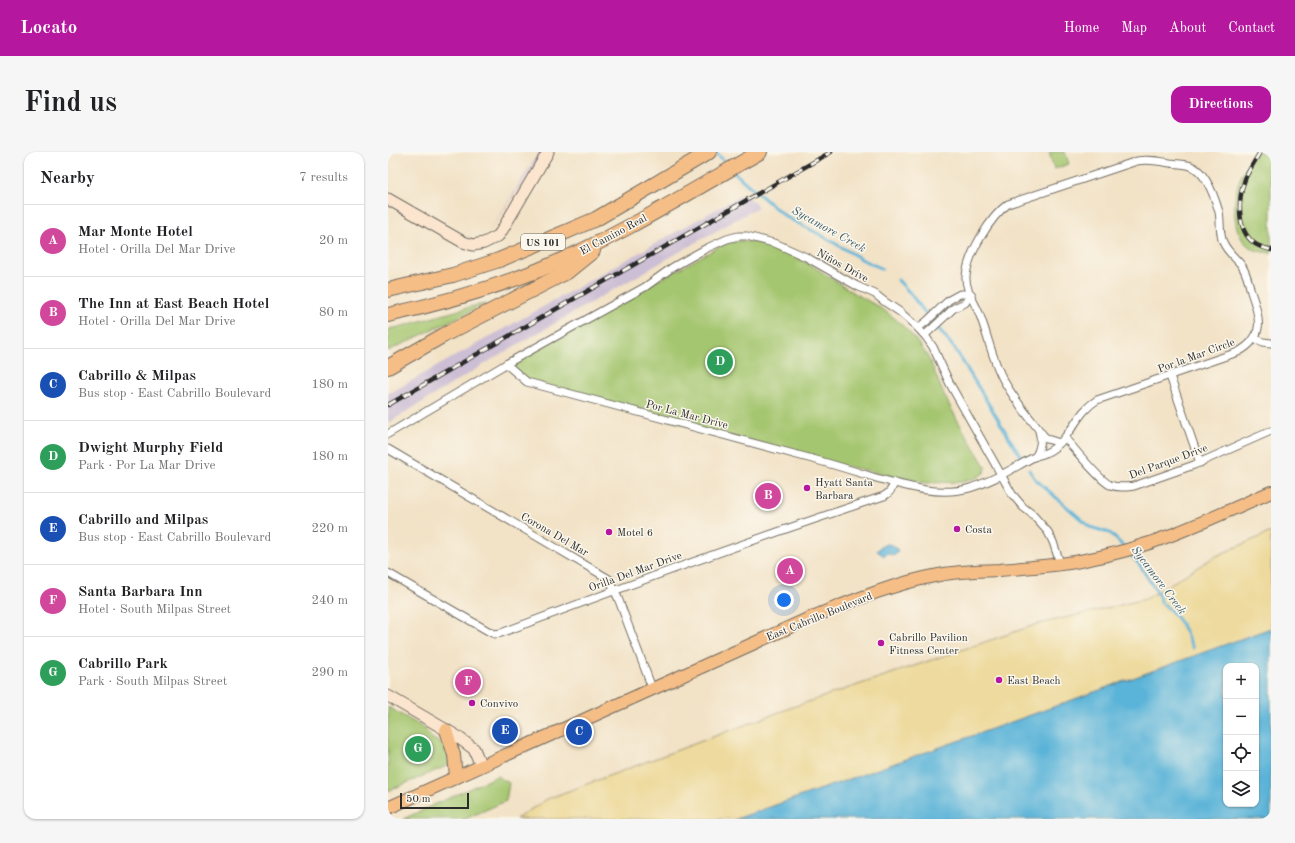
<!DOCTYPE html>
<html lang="en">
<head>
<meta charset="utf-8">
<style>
  body { margin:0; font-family:"Old Standard TT",serif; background:#f6f6f6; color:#202124 }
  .controls { position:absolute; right:12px; bottom:12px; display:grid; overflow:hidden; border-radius:8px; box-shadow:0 1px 3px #0004 }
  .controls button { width:36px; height:36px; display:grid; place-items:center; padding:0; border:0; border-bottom:1px solid #e0e0e0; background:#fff; color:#202124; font:20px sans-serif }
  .scale { position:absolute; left:12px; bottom:10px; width:69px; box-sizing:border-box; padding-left:4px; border:2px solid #2b2b2b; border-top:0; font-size:11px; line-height:14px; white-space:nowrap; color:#2b2b2b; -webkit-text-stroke:3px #fbf7ec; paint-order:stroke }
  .you { position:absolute; left:396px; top:448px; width:14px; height:14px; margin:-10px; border:3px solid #fff; border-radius:50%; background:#1a73e8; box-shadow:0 0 0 6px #1a73e833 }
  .badge { display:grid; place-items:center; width:26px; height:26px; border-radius:50%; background:#b5179e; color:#fff; font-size:13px; font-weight:700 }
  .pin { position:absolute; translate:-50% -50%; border:2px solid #fff; box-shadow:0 1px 4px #0006 }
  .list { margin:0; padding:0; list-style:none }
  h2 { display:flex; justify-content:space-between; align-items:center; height:52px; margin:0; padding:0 16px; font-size:17px }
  h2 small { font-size:13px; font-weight:400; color:#757577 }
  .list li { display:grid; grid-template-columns:26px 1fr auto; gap:12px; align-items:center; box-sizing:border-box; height:72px; padding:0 16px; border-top:1px solid #e0e0e0 }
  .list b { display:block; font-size:15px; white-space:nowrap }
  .list p { margin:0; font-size:13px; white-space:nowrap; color:#757577 }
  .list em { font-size:13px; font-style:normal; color:#757577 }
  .icon { flex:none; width:22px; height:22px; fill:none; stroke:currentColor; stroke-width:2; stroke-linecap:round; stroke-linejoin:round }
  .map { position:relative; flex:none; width:883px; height:667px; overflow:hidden; border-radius:12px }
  header { display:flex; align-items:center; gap:24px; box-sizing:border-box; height:56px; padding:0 20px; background:#b5179e; color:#fff }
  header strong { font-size:19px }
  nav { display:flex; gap:22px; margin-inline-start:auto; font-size:14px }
  .intro { display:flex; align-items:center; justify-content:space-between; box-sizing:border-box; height:96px; padding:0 24px }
  h1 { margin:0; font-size:28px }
  .button { padding:10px 18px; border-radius:12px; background:#b5179e; color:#fff; font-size:14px; font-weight:700 }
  main { display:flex; gap:24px; padding:0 24px }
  aside { flex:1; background:#fff; border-radius:12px; box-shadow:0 1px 3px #0004 }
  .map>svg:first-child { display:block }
  .industrial { fill:#ccbed4 }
  .green { fill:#a5c66f; stroke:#68784d }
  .sand { fill:#eeda9e; stroke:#8c8264 }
  .water { fill:#5ab3d8; stroke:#426f82; fill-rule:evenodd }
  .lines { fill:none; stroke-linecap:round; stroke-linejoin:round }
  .stream { stroke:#5ab3d8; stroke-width:3 }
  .street-casing { stroke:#716b61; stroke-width:9 }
  .secondary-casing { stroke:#716b61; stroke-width:13 }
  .primary-casing { stroke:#716b61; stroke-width:14 }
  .highway-casing { stroke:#716b61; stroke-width:16 }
  .street { stroke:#fff; stroke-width:7 }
  .secondary { stroke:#fbe5cf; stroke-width:11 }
  .primary { stroke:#f6be87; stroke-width:12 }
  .highway { stroke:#f6be87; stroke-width:14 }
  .rail-casing { stroke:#2b2b2b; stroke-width:4.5 }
  .rail { stroke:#fbf7ec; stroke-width:3; stroke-dasharray:9; stroke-linecap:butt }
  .poi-dot { fill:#b5179e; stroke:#fbf7ec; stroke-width:1.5 }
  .labels { text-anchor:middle; stroke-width:3; stroke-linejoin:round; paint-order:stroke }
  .shield { fill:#fbf7ec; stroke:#696865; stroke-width:1 }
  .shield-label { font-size:10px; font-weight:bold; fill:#2b2b2b }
  .street-label { font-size:11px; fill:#2b2b2b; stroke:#fbf7ec }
  .poi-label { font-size:11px; fill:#2b2b2b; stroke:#fbf7ec; text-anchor:start }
  .water-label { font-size:12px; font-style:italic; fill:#3b5b68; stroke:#fbf7ec }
</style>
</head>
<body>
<header>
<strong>Locato</strong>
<nav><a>Home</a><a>Map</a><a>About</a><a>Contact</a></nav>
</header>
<div class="intro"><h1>Find us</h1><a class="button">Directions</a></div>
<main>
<aside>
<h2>Nearby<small>7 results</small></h2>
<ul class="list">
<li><span class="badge" style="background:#d1479c">A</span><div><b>Mar Monte Hotel</b><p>Hotel · Orilla Del Mar Drive</p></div><em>20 m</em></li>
<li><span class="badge" style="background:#d1479c">B</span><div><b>The Inn at East Beach Hotel</b><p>Hotel · Orilla Del Mar Drive</p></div><em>80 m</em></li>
<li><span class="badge" style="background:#1a4fb4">C</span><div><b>Cabrillo &amp; Milpas</b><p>Bus stop · East Cabrillo Boulevard</p></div><em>180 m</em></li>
<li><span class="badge" style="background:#2e9e5b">D</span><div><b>Dwight Murphy Field</b><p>Park · Por La Mar Drive</p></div><em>180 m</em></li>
<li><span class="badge" style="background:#1a4fb4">E</span><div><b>Cabrillo and Milpas</b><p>Bus stop · East Cabrillo Boulevard</p></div><em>220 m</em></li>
<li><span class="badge" style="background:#d1479c">F</span><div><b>Santa Barbara Inn</b><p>Hotel · South Milpas Street</p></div><em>240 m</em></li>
<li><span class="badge" style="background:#2e9e5b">G</span><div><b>Cabrillo Park</b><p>Park · South Milpas Street</p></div><em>290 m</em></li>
</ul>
</aside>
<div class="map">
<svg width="883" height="667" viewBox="0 0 883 667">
  <rect width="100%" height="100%" fill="#fbf7ec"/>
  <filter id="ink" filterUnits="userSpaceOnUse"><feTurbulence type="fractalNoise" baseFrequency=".025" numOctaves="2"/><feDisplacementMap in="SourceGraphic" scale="8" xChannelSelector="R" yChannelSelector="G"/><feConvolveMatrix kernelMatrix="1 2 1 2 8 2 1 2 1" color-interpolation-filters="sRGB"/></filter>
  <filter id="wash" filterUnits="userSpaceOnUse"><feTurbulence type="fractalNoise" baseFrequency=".012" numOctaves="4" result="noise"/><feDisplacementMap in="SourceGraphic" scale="16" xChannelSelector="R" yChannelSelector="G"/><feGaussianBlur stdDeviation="0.9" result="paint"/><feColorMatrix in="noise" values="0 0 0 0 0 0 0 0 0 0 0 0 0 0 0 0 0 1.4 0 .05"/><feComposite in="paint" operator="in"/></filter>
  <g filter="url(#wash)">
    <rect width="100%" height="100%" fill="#f2e2c6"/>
    <g class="industrial">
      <path d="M 151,0 L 155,0 L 100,82 Z"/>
      <path d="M 357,41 L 370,55 L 113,202 L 0,271 L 0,242 Z"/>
    </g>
    <g class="green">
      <path d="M 661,0 L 677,0 L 681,12 L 666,17 Z"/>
      <path d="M 868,0 L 883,0 L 883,101 C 877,100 870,100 865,97 C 844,87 844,52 850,33 C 853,21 861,10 868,0 Z"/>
      <path d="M 350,89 C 391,88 427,116 460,137 C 469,143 479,148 489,154 C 506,164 521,178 533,195 C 543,207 547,222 553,236 C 565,263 583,290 598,316 L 596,321 L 586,327 L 574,330 L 538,331 L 419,306 L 139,230 L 118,212 L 257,135 L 286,120 L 332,94 L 340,91 Z"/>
      <path d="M 98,152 L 0,199 L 0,177 L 11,175 L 89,153 Z"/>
      <path d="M 0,555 L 36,576 L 43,586 L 59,594 L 63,599 L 61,613 L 0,639 Z"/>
      <path d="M 109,624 L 121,631 L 118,649 L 77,667 L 15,667 Z"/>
    </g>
    <path class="sand" d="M 883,380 L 883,476 L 618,572 L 348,667 L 128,667 L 159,647 L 402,556 L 647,473 L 758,447 L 826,405 Z"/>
    <g class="water">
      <path d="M 498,392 C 504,392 507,394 510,399 L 506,404 L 499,401 L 496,404 L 489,399 L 492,395 Z"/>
      <path d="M 883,476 L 883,667 L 348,667 L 618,572 ZM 838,514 L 868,514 L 868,652 L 838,652 Z"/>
    </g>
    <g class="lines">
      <g class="stream">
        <path d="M 327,0 L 341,14"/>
        <path d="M 346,20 L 359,32 L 398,65 L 433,83 L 475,108 L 495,117"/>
        <path d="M 510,128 L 521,140 L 539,163"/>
        <path d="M 550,176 L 567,197 L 633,305"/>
        <path d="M 641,318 L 647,327 L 702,375 L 722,381 L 736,395"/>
        <path d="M 741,401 L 751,412 L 769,440 L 773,450 L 785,461 L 794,473 L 805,496"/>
      </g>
    </g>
  </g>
  <g filter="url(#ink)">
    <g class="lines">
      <g class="street-casing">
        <g id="street">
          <path d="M 530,176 L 539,169 L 561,148 L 572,142 L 583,142"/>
          <path d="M 537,183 L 566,156 L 577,151 L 583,142"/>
          <path d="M 866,186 L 875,190 L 883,191"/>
          <path d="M 118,212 L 139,230 C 231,255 324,280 417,305 C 440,311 463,318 485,325 C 517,334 550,345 582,336 C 606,329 625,316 646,305 C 649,303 652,303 655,302 C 663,299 672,292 677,285 C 688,272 694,257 709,248 L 850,200 C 878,185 872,165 863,140 C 861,131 859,122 854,114 C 848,106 839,100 835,90 C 831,81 833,70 831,60 C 827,46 818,20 803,14 C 798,12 789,12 782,11 C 771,9 760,7 749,9 L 620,52 C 602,65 580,102 578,124 C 577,137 586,149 591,161 C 600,183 604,208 616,229 C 627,249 642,266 655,283 L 659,287 L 672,291"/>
          <path d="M 782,224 L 812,311"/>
          <path d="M 0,282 L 118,212 L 257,135 L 285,115 L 319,96 L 339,87 L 350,84 L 359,84 L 389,92 L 418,105 L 469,134 L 487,142 L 497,150 L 512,160 L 530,176 L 538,185 L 545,195 L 562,232 L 624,342 L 635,355 L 644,362 L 660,380 L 665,390 L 672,411"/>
          <path d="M 677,286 C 686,296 711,328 722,333 C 730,336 737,335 746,334 L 806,313 L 883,279"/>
          <path d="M 0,297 L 221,427 L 230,446 L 264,536"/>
          <path d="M 648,304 C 653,295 654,288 651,279"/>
          <path d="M 0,421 L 102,480 L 107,482 L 113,481 C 240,433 367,386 496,344 C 502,341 504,337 506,331"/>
        </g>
      </g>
      <g class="secondary-casing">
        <g id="secondary">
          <path d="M 0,47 L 75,90 L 85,93 L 96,91 L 110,84 L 113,80 L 160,0"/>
          <path d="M 0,544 L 67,583 L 86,597 L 93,614"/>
        </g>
      </g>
      <g class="primary-casing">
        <g id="primary">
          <path d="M 58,578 L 66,603 L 68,625"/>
          <path d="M 0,656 L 422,466 C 464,449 507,431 551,423 C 571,419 591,419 611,418 C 636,416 662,414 687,410 C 720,404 754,395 786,382 C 819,369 851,354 883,340"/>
        </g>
      </g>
      <g class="highway-casing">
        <g id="highway">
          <path d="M 0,138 L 65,123 L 111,108 L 159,88 L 208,67 L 321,0"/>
          <path d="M 0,163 C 51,152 102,137 151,118 C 228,86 300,41 372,0"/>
          <path d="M 0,215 L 56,183 L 179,120 L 205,99"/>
        </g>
      </g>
      <use href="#street" class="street"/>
      <use href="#secondary" class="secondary"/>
      <use href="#primary" class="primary"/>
      <use href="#highway" class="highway"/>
      <g class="rail-casing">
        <g id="rail">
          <path d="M 872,0 C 867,9 861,18 857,27 C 850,46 848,78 866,91 C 871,95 877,96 883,98"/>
          <path d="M 0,253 L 443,0"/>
        </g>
      </g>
      <use href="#rail" class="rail"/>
    </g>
  </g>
  <g class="poi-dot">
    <circle cx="419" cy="336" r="4"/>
    <circle cx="569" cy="377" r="4"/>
    <circle cx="221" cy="380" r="4"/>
    <circle cx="493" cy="491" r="4"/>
    <circle cx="611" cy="528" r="4"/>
    <circle cx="84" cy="551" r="4"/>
  </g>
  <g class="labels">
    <rect class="shield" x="133" y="82" width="44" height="16" rx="3"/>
    <g class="shield-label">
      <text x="155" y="94">US 101</text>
    </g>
    <g class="street-label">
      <text transform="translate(225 82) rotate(-28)" y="4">El Camino Real</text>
      <text transform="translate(455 113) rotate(29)" y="4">Niños Drive</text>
      <text transform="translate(808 203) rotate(-20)" y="4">Por la Mar Circle</text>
      <text transform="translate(299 262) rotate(15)" y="4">Por La Mar Drive</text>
      <text transform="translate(780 309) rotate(-20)" y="4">Del Parque Drive</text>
      <text transform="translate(167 382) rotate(30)" y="4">Corona Del Mar</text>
      <text transform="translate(247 419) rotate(-20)" y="4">Orilla Del Mar Drive</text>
      <text transform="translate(431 464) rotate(-22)" y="4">East Cabrillo Boulevard</text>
    </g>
    <g class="poi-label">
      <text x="427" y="334">Hyatt Santa<tspan x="427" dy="13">Barbara</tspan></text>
      <text x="577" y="381">Costa</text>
      <text x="229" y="384">Motel 6</text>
      <text x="501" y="489">Cabrillo Pavilion<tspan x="501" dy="13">Fitness Center</tspan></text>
      <text x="619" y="532">East Beach</text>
      <text x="92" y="555">Convivo</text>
    </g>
    <g class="water-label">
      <text transform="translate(441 77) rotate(29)" y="4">Sycamore Creek</text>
      <text transform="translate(771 428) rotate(53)" y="4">Sycamore Creek</text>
    </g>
  </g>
</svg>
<div class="controls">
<button>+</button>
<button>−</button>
<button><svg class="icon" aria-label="locate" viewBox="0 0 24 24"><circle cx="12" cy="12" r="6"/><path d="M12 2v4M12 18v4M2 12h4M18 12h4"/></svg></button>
<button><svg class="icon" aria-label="layers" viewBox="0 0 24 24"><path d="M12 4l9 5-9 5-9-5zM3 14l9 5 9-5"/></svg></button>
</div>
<div class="scale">50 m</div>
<div class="you"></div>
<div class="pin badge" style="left:402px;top:419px;background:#d1479c">A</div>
<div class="pin badge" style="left:380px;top:344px;background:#d1479c">B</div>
<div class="pin badge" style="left:191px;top:580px;background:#1a4fb4">C</div>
<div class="pin badge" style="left:332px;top:210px;background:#2e9e5b">D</div>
<div class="pin badge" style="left:117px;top:579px;background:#1a4fb4">E</div>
<div class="pin badge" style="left:80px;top:530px;background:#d1479c">F</div>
<div class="pin badge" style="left:30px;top:597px;background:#2e9e5b">G</div>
</div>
</main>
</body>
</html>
